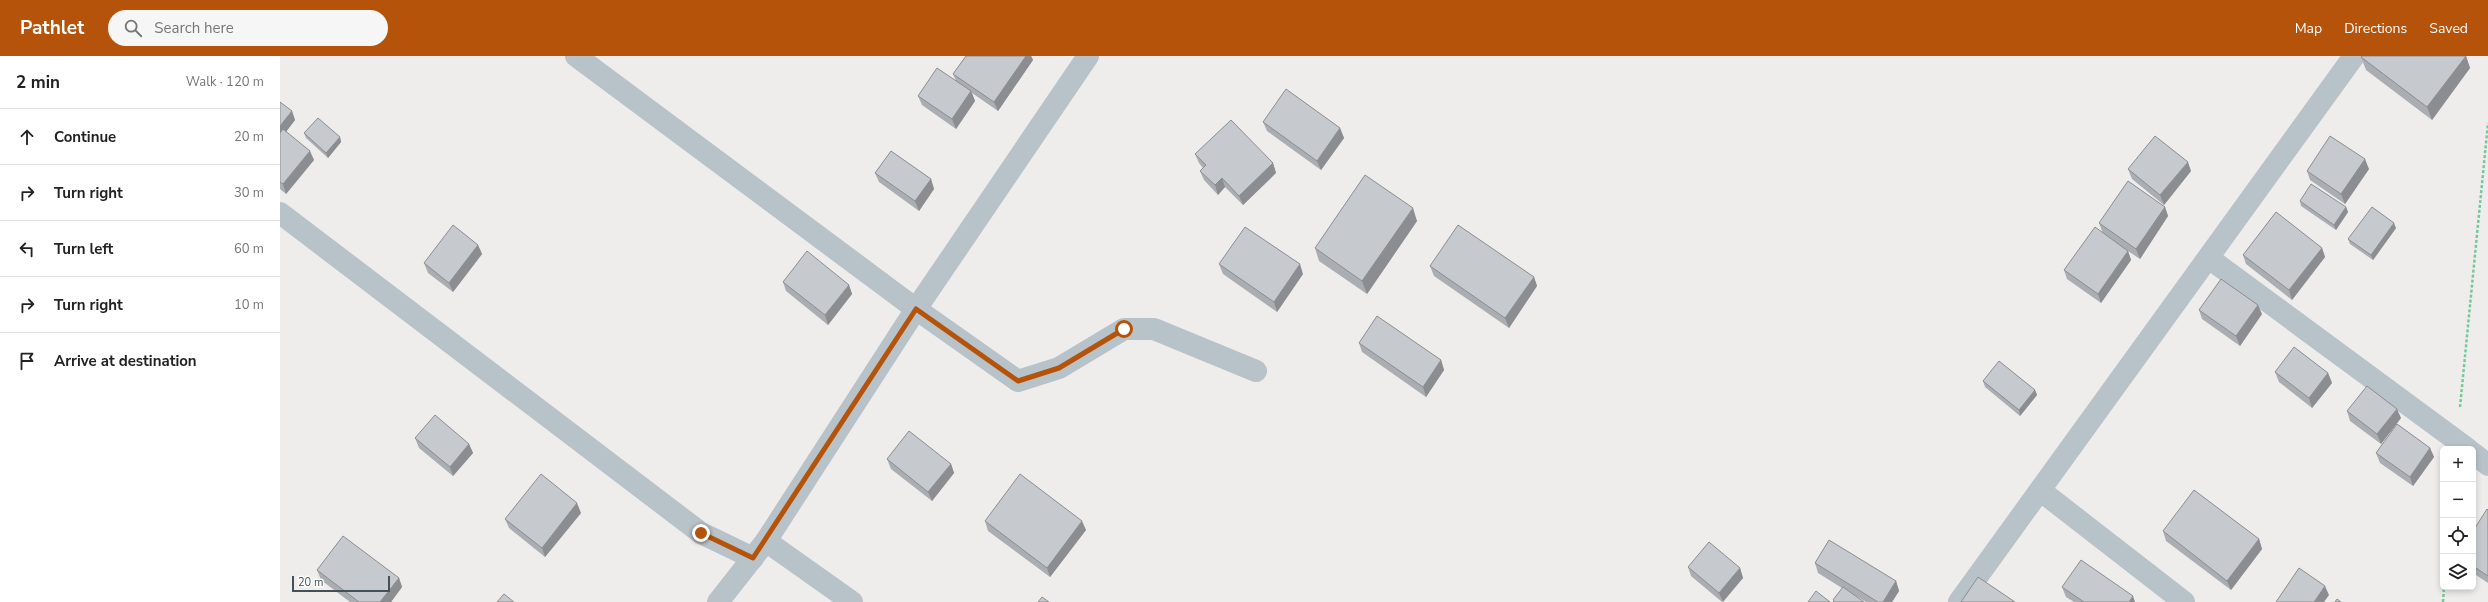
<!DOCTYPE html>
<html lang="en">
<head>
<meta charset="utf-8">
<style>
  body { margin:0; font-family:"Nunito Sans",sans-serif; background:#f6f6f6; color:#222 }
  .controls { position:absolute; right:12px; bottom:12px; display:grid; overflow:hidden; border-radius:6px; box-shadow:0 2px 6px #0003 }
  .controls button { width:36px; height:36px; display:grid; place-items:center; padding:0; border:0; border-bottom:1px solid #e0e0e0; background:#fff; color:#222; font:20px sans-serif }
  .scale { position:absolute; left:12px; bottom:10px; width:98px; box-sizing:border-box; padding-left:4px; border:2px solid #455159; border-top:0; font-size:11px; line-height:14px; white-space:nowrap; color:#455159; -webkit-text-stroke:3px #fff; paint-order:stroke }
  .stop { position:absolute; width:12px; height:12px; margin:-9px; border:3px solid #b45309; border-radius:50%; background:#fff }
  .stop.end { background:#b45309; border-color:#fff; box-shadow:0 1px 4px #0008 }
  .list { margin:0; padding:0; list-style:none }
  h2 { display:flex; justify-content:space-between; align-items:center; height:52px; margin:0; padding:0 16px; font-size:17px }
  h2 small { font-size:13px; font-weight:400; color:#767676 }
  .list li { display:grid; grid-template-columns:26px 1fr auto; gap:12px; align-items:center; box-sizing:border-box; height:56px; padding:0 16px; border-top:1px solid #e0e0e0 }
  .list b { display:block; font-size:15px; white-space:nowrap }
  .list em { font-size:13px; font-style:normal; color:#767676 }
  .icon { flex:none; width:22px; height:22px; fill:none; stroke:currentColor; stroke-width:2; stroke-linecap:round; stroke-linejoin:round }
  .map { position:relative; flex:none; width:2208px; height:546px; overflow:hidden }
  header { display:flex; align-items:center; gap:24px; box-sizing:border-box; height:56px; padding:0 20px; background:#b45309; color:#fff }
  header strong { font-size:19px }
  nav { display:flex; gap:22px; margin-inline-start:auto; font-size:14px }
  .search { width:280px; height:36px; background:#f6f6f6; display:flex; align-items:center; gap:10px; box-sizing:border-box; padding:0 14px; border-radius:22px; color:#767676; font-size:15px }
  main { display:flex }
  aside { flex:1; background:#fff }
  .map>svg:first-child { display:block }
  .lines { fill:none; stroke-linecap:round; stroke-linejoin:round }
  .path { stroke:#73ca99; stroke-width:2.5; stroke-dasharray:3 2; stroke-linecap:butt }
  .street { stroke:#b8c2c9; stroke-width:22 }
  .wall { fill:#aaaeb2 }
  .shaded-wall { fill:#8b8d91 }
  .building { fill:#c6cacf; stroke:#8b8d91 }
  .route { stroke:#b45309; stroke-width:5 }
</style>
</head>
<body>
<header>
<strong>Pathlet</strong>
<div class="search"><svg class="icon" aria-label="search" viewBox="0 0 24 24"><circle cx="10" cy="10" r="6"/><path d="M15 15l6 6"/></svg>Search here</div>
<nav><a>Map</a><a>Directions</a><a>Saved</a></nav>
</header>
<main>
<aside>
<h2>2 min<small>Walk · 120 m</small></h2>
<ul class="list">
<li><svg class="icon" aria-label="ahead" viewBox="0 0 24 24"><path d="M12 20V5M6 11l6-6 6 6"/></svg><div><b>Continue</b></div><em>20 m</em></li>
<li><svg class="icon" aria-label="right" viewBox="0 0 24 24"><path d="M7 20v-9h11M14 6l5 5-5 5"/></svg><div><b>Turn right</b></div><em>30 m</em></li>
<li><svg class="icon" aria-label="left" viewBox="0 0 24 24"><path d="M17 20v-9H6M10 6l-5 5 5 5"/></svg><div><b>Turn left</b></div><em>60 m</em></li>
<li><svg class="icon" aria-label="right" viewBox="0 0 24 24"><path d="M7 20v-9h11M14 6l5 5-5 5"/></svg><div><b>Turn right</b></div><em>10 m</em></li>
<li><svg class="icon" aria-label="arrive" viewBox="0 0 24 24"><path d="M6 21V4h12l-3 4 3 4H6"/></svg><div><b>Arrive at destination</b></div></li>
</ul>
</aside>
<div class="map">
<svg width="2208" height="546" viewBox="0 0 2208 546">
  <rect width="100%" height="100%" fill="#efecec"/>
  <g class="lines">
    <g class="path">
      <path d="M 2180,351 L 2208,67"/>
      <path d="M 2163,546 L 2164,531"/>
    </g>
    <g class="street">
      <path d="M 296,0 L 636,253 L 738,325 L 779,312 L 844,273 L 874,273 L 976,315"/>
      <path d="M 0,157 L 421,477 L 473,502"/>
      <path d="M 1930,203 L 2188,393"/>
      <path d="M 2193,397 L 2208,409"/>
      <path d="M 1761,435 L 1904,546"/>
      <path d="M 486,485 L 572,546"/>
      <path d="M 438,546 L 486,485 L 636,253 L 808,0"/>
      <path d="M 1679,546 L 2074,0"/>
    </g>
  </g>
  <g class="wall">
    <path d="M 686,0 L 751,0 L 753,4 L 718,55 L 692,37 L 695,45 L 676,73 L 642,49 L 638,40 L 676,25 L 673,18 Z"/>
    <path d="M 2082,0 L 2186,0 L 2190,12 L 2152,64 L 2086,14 L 2081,1 Z"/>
    <path d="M 0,46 L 12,55 L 15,64 L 6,75 L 34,104 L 6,138 L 0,133 Z"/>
    <path d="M 983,66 L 1060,72 L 1064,82 L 1041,114 L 987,75 Z"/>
    <path d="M 24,77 L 60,81 L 61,86 L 48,102 L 26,82 Z"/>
    <path d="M 915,98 L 993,107 L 996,117 L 963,149 L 945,131 L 938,139 L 924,124 L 920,115 L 923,112 L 919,107 Z"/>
    <path d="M 1848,113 L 1911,115 L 1884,149 L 1852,123 Z"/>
    <path d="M 2089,113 L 2065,148 L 2030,124 L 2027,115 Z"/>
    <path d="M 595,117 L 651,123 L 654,133 L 639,155 L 599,126 Z"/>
    <path d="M 2020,145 L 2066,151 L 2068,156 L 2056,174 L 2021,150 Z"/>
    <path d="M 1885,151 L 1888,160 L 1860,203 L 1848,195 L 1851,204 L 1821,247 L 1787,223 L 1784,214 L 1822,175 L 1819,167 Z"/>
    <path d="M 1137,165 L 1087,238 L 1039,205 L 1035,192 Z"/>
    <path d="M 2116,172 L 2093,204 L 2070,188 L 2068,183 Z"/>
    <path d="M 198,189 L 202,198 L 173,236 L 148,217 L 144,207 Z"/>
    <path d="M 2042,192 L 2045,201 L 2012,244 L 1966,208 L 1963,199 Z"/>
    <path d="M 939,208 L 1023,218 L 997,256 L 943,218 Z"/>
    <path d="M 1150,210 L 1254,221 L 1257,230 L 1229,272 L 1154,220 Z"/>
    <path d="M 503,226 L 569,229 L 572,238 L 548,269 L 506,235 Z"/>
    <path d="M 1919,254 L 1982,258 L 1960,290 L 1922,263 Z"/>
    <path d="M 1079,287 L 1161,304 L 1164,314 L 1146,341 L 1082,296 Z"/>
    <path d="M 1995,316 L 2048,317 L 2052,327 L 2032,352 L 1999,326 Z"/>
    <path d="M 1703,325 L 1755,334 L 1757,339 L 1740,360 L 1705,331 Z"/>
    <path d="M 2067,355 L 2121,362 L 2101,388 L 2070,365 Z"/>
    <path d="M 135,382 L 189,388 L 193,397 L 173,420 L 139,392 Z"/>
    <path d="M 2150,392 L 2154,401 L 2133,430 L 2100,407 L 2096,397 Z"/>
    <path d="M 607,403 L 671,408 L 674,417 L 652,445 L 611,413 Z"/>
    <path d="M 2208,454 L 2208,527 L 2193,517 L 2193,475 Z"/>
    <path d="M 301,457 L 265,501 L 229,472 L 225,463 Z"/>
    <path d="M 705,465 L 806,474 L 770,521 L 708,475 Z"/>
    <path d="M 1883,475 L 1979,483 L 1982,493 L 1951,534 L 1886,485 Z"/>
    <path d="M 1535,507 L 1616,525 L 1619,535 L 1612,546 L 1586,546 L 1573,538 L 1584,546 L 1553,546 L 1553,544 L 1562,532 L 1538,517 Z"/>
    <path d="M 1408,511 L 1460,512 L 1463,522 L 1442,546 L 1411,520 Z"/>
    <path d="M 37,514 L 119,522 L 122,531 L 111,546 L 70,546 L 41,524 Z"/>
    <path d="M 1782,531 L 1855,546 L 1794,546 L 1786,541 Z"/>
  </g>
  <g class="shaded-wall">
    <path d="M 746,0 L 751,0 L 753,4 L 718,55 L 714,46 Z"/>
    <path d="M 2186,0 L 2190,12 L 2152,64 L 2147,51 Z"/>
    <path d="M 691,35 L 695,45 L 676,73 L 672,63 Z"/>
    <path d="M 12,55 L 15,64 L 0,84 L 0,70 Z"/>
    <path d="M 1060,72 L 1064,82 L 1041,114 L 1037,105 Z"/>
    <path d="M 60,81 L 61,86 L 48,102 L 46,97 Z"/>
    <path d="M 30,95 L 34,104 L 6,138 L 3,128 Z"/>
    <path d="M 2085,103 L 2089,113 L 2065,148 L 2061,138 Z"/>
    <path d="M 1908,106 L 1911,115 L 1884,149 L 1880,139 Z"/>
    <path d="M 993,107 L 996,117 L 963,149 L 959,140 Z"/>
    <path d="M 942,122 L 945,131 L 938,139 L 935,129 Z"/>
    <path d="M 651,123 L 654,133 L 639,155 L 635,145 Z"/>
    <path d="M 1885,151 L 1888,160 L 1860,203 L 1856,193 Z"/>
    <path d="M 2066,151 L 2068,156 L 2056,174 L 2054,169 Z"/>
    <path d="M 1133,152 L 1137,165 L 1087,238 L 1082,225 Z"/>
    <path d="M 2114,167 L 2116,172 L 2093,204 L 2091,199 Z"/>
    <path d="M 198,189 L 202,198 L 173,236 L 169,227 Z"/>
    <path d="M 2042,192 L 2045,201 L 2012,244 L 2009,234 Z"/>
    <path d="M 1848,195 L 1851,204 L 1821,247 L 1818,238 Z"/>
    <path d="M 1020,208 L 1023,218 L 997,256 L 994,246 Z"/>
    <path d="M 1254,221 L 1257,230 L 1229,272 L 1225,262 Z"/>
    <path d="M 569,229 L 572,238 L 548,269 L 545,259 Z"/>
    <path d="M 1978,249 L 1982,258 L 1960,290 L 1956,280 Z"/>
    <path d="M 1161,304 L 1164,314 L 1146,341 L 1143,331 Z"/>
    <path d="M 2048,317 L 2052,327 L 2032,352 L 2029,342 Z"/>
    <path d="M 1755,334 L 1757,339 L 1740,360 L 1739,354 Z"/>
    <path d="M 2117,353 L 2121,362 L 2101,388 L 2097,378 Z"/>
    <path d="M 189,388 L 193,397 L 173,420 L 170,411 Z"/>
    <path d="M 2150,392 L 2154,401 L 2133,430 L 2130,421 Z"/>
    <path d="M 671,408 L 674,417 L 652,445 L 648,436 Z"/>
    <path d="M 297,447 L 301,457 L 265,501 L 262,492 Z"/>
    <path d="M 802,465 L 806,474 L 770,521 L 767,512 Z"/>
    <path d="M 1979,483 L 1982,493 L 1951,534 L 1947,525 Z"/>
    <path d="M 1460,512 L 1463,522 L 1443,546 L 1439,537 Z"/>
    <path d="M 119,522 L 122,531 L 111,546 L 100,546 Z"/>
    <path d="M 1616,525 L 1619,535 L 1612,546 L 1603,546 Z"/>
    <path d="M 2045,530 L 2049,539 L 2044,546 L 2034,546 Z"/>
    <path d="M 1853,540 L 1855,546 L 1849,546 Z"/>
  </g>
  <g class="building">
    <path d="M 686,0 L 746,0 L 714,46 L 673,18 Z"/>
    <path d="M 2082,0 L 2186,0 L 2147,51 L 2081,1 Z"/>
    <path d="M 657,12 L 691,35 L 672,63 L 638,40 Z"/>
    <path d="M 1006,33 L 1060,72 L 1037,105 L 983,66 Z"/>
    <path d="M 0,46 L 12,55 L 0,70 Z"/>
    <path d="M 38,62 L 60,81 L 46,97 L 24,77 Z"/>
    <path d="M 951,64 L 993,107 L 959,140 L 942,122 L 935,129 L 920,115 L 926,109 L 915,98 Z"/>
    <path d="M 3,73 L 30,95 L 3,128 L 0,126 L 0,77 Z"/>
    <path d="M 1875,80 L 1908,106 L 1880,139 L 1848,113 Z"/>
    <path d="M 2050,80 L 2085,103 L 2061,138 L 2027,115 Z"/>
    <path d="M 611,95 L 651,123 L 635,145 L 595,117 Z"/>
    <path d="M 1085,119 L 1133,152 L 1082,225 L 1035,192 Z"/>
    <path d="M 1848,125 L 1885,151 L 1856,193 L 1819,167 Z"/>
    <path d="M 2031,128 L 2066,151 L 2054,169 L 2020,145 Z"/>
    <path d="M 2092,151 L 2114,167 L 2091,199 L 2068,183 Z"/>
    <path d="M 1996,156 L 2042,192 L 2009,234 L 1963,199 Z"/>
    <path d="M 173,169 L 198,189 L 169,227 L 144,207 Z"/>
    <path d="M 1178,169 L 1254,221 L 1225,262 L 1150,210 Z"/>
    <path d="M 965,171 L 1020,208 L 994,246 L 939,208 Z"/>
    <path d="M 1815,171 L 1848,195 L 1818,238 L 1784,214 Z"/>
    <path d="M 527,195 L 569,229 L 545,259 L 503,226 Z"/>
    <path d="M 1941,223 L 1978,249 L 1956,280 L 1919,254 Z"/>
    <path d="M 1097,260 L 1161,304 L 1143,331 L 1079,287 Z"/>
    <path d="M 2014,291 L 2048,317 L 2029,342 L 1995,316 Z"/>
    <path d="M 1719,305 L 1755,334 L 1739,354 L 1703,325 Z"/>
    <path d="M 2087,330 L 2117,353 L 2097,378 L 2067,355 Z"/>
    <path d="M 155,359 L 189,388 L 170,411 L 135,382 Z"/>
    <path d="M 2117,368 L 2150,392 L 2130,421 L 2096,397 Z"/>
    <path d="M 629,375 L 671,408 L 648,436 L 607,403 Z"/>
    <path d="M 261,418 L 297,447 L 262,492 L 225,463 Z"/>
    <path d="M 740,418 L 802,465 L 767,512 L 705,465 Z"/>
    <path d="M 1914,434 L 1979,483 L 1947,525 L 1883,475 Z"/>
    <path d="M 2207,453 L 2208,454 L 2208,520 L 2193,510 L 2193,475 Z"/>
    <path d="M 63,480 L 119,522 L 100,546 L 79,546 L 37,514 Z"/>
    <path d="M 1549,484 L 1616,525 L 1603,546 L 1598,546 L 1535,507 Z"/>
    <path d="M 1429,486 L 1460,512 L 1439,537 L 1408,511 Z"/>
    <path d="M 1801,504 L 1853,540 L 1849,546 L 1804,546 L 1782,531 Z"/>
    <path d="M 2019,512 L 2045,530 L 2034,546 L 1996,546 Z"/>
    <path d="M 1698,521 L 1735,546 L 1681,546 Z"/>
    <path d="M 1563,531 L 1584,546 L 1555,546 L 1553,544 Z"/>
    <path d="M 1536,535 L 1550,546 L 1528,546 Z"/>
    <path d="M 224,538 L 234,546 L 217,546 Z"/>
    <path d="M 762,541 L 769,546 L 758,546 Z"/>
    <path d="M 2057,543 L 2061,546 L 2055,546 Z"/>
  </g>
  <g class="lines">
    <path class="route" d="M 421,477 L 473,502 L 636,253 L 738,325 L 779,312 L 844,273"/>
  </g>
</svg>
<div class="controls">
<button>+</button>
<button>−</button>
<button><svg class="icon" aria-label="locate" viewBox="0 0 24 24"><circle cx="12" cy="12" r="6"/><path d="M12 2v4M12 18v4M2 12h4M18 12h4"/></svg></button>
<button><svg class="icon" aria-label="layers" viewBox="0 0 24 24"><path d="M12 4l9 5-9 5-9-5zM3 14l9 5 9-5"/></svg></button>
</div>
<div class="scale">20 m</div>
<div class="stop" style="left:844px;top:273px"></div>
<div class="stop end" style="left:421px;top:477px"></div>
</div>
</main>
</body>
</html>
